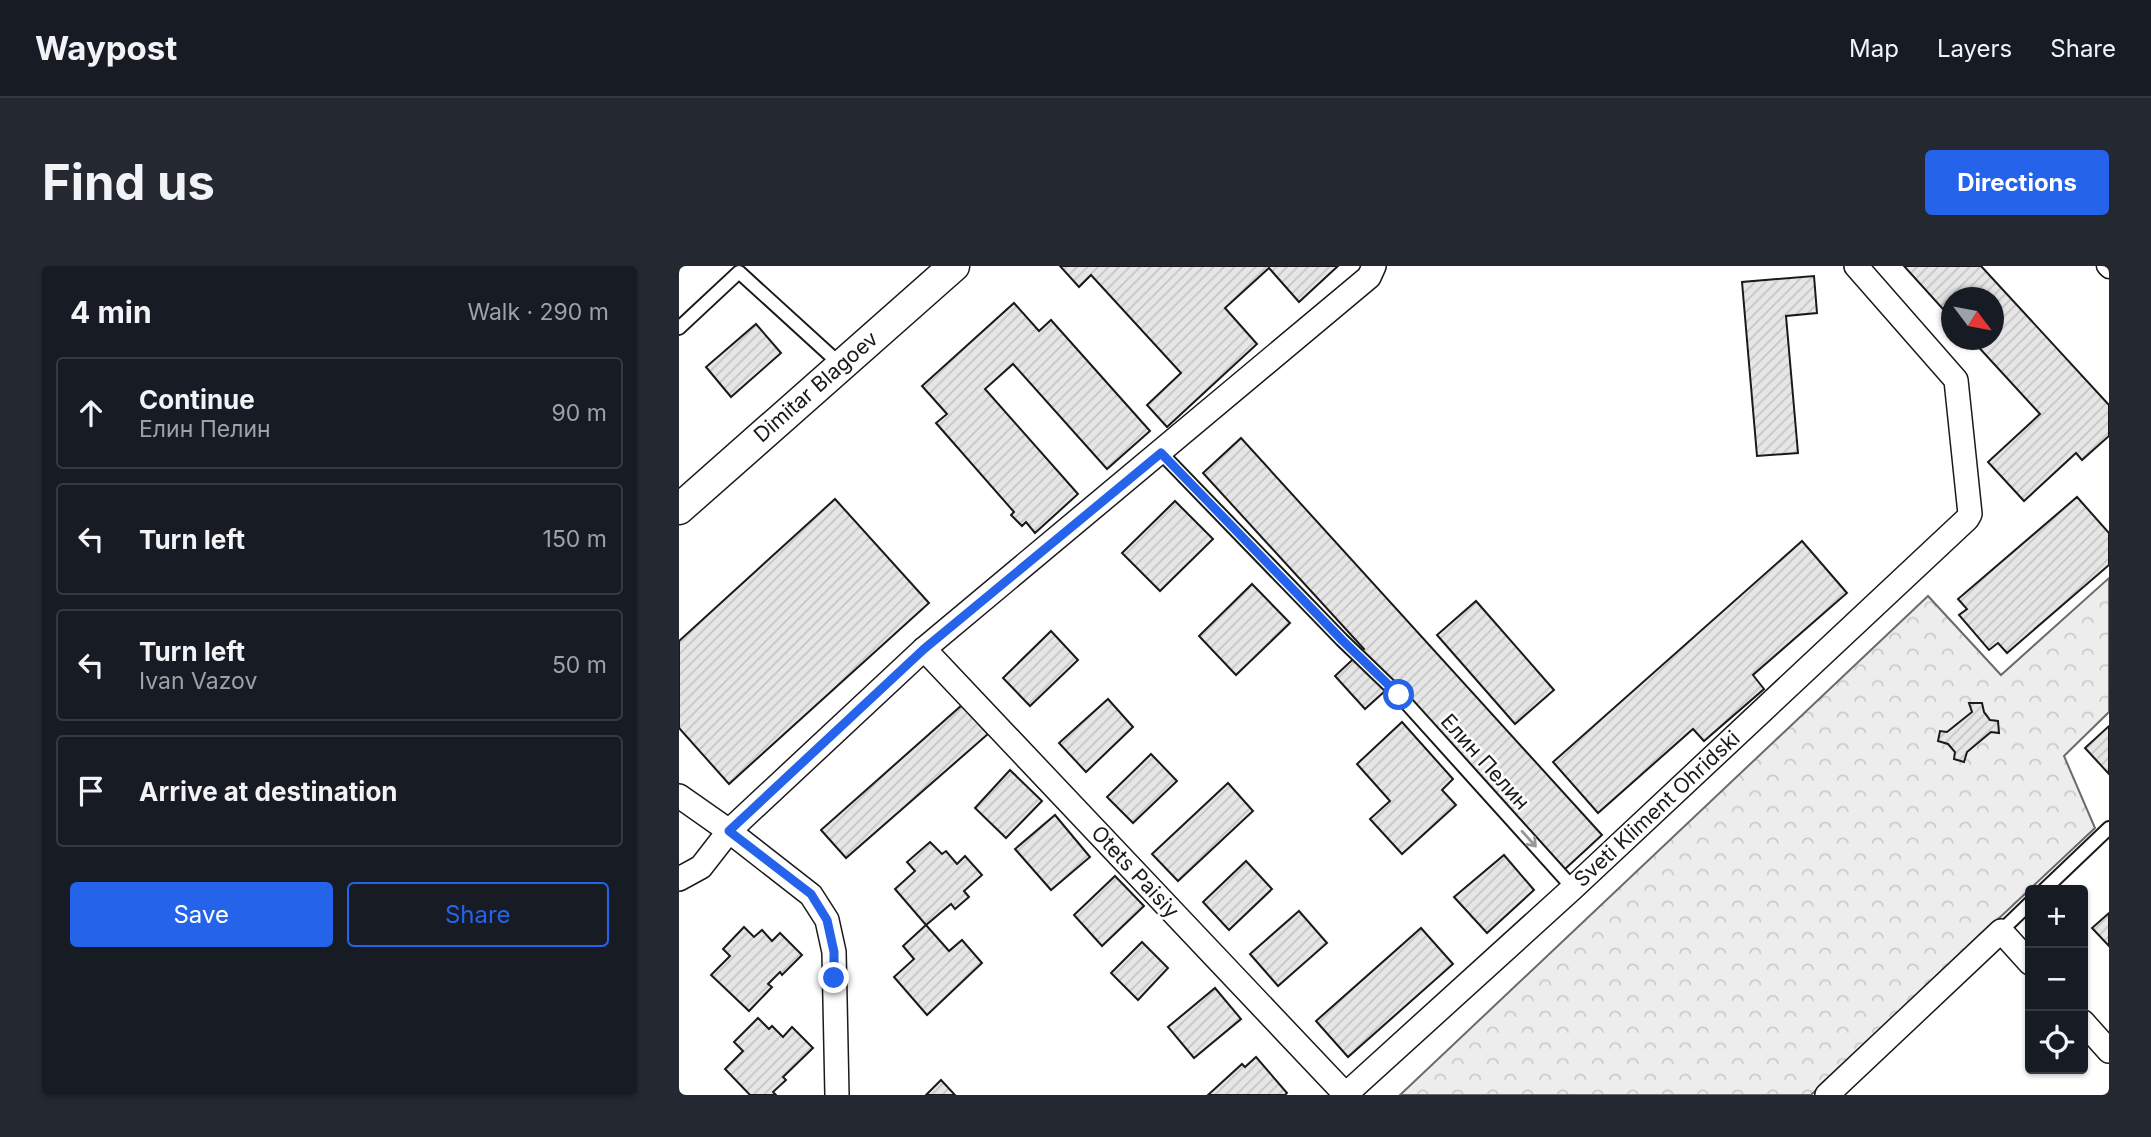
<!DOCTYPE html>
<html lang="en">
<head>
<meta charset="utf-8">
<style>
  body { margin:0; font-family:Inter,sans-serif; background:#242831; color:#f1f3f6 }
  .controls { position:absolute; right:21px; bottom:21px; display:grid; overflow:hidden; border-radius:7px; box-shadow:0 2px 5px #0004 }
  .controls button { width:63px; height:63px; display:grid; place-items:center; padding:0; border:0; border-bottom:2px solid #363941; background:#171b24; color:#f1f3f6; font:35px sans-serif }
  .compass { position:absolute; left:1262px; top:21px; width:63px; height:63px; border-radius:50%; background:#171b24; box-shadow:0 2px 5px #0004; rotate:122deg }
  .stop { position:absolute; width:21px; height:21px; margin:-16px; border:5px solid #2563eb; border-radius:50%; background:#fff }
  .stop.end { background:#2563eb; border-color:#fff; box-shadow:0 2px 7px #0008 }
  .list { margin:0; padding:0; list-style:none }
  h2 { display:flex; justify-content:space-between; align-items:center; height:91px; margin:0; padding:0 28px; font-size:30px }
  h2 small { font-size:23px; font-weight:400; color:#9ea1a6 }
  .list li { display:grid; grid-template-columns:46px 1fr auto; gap:21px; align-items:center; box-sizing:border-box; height:112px; margin:0 14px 14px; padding:0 14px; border:2px solid #363941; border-radius:7px }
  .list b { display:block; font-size:26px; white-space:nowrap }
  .list p { margin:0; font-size:23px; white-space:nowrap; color:#9ea1a6 }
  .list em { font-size:23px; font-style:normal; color:#9ea1a6 }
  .actions { display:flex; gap:14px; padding:21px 28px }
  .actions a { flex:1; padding:16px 0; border:2px solid #2563eb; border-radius:7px; text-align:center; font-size:24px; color:#2563eb }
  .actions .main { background:#2563eb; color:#fff }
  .icon { flex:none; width:38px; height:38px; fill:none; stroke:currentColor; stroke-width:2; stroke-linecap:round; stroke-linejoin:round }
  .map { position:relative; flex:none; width:1430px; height:829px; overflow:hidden; border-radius:7px }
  header { display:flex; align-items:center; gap:42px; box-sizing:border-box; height:98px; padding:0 35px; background:#171b24; border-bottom:2px solid #363941 }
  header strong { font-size:33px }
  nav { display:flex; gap:38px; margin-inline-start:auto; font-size:24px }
  .intro { display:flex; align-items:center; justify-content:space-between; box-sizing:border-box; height:168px; padding:0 42px }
  h1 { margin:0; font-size:49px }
  .button { padding:18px 32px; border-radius:7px; background:#2563eb; color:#fff; font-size:24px; font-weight:700 }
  main { display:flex; gap:42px; padding:0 42px }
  aside { flex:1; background:#171b24; border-radius:7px; box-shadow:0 2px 5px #0004 }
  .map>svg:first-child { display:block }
  .park { fill:url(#park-crowns); stroke:#6a6a6a; stroke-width:2 }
  .building { fill:url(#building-hatch); stroke:#1a1a1a; stroke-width:2 }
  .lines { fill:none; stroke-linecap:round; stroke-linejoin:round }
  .service-casing { stroke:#1a1a1a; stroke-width:16 }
  .pedestrian-casing { stroke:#1a1a1a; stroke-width:21 }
  .minor-casing { stroke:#1a1a1a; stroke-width:26 }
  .tertiary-casing { stroke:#1a1a1a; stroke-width:33 }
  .service { stroke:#fff; stroke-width:12 }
  .pedestrian { stroke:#fff; stroke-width:18 }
  .minor { stroke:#fff; stroke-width:23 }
  .tertiary { stroke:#fff; stroke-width:30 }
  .oneway { stroke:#989898 }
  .route { stroke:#2563eb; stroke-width:9 }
  .labels { text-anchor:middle; stroke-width:5; stroke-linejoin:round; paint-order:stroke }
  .street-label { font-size:21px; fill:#1a1a1a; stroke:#fff }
</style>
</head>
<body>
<header>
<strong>Waypost</strong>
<nav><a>Map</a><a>Layers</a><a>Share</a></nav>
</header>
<div class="intro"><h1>Find us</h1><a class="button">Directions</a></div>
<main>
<aside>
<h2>4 min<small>Walk · 290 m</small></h2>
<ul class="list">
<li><svg class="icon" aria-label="ahead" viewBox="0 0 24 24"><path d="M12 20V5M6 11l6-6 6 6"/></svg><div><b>Continue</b><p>Елин Пелин</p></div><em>90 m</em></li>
<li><svg class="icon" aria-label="left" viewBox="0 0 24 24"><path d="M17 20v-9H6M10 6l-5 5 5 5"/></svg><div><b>Turn left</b></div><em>150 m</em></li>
<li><svg class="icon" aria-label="left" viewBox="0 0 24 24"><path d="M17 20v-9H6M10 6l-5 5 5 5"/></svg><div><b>Turn left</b><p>Ivan Vazov</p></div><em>50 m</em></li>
<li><svg class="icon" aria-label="arrive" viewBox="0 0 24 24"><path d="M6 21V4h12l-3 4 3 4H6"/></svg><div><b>Arrive at destination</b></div></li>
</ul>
<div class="actions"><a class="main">Save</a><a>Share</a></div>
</aside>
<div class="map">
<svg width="1430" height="829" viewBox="0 0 1430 829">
  <defs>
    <pattern id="park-crowns" width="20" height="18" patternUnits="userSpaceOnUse" patternTransform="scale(1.75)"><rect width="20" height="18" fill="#ededed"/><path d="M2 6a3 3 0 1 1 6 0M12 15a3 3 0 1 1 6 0" fill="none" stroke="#cbcbcb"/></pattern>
    <pattern id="building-hatch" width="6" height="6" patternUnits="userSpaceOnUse" patternTransform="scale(1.75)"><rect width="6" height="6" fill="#e6e6e6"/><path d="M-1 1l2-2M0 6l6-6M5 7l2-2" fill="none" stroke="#c5c5c5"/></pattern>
  </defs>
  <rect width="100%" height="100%" fill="#fff"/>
  <path class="park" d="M 1430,312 L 1430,446 L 1385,490 L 1416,562 L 1132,829 L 721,829 L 1249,330 L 1322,409 Z"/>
  <g class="building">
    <path d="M 381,0 L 659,0 L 620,36 L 590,2 L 546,42 L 578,78 L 488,161 L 468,139 L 502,107 L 412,9 L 400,21 Z"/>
    <path d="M 1225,0 L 1302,0 L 1430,139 L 1430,170 L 1403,194 L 1397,187 L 1345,235 L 1309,196 L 1361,148 L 1293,74 L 1314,74 L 1314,32 L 1272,32 L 1272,52 Z"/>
    <path d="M 1135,10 L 1138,47 L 1107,50 L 1119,187 L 1078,190 L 1063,16 Z"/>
    <path d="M 335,37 L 360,65 L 372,54 L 471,165 L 428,203 L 334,98 L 306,123 L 399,228 L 356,267 L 347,256 L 343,260 L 332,249 L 335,246 L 257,157 L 268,148 L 243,120 Z"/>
    <path d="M 77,58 L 102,87 L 52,131 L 27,101 Z"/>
    <path d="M 562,172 L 923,569 L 886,603 L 716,416 L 686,443 L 656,410 L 685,383 L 524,207 Z"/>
    <path d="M 1398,231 L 1430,267 L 1430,299 L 1328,387 L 1319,377 L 1310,384 L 1280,349 L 1288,343 L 1279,333 Z"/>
    <path d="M 156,233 L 250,337 L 50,518 L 0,462 L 0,375 Z"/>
    <path d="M 496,235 L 534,273 L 481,325 L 443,287 Z"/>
    <path d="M 1123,275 L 1168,327 L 1074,409 L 1085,423 L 1025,475 L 1014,463 L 919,547 L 874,496 Z"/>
    <path d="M 573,318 L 611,357 L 557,409 L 520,370 Z"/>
    <path d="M 797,335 L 875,424 L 836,458 L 758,369 Z"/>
    <path d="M 372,365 L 399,394 L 351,440 L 324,412 Z"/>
    <path d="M 429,433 L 454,461 L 407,506 L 380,477 Z"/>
    <path d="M 1290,437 L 1303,437 L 1305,446 L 1311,454 L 1319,455 L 1320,467 L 1312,466 L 1288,486 L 1285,496 L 1275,493 L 1276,486 L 1269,478 L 1259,475 L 1261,465 L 1268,466 L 1293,446 Z"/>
    <path d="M 283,439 L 309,468 L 167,592 L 142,564 Z"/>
    <path d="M 723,456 L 774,513 L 763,524 L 777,539 L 723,588 L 691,553 L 711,535 L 678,498 Z"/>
    <path d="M 1430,460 L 1430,508 L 1406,482 Z"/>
    <path d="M 472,488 L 498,515 L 454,557 L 428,531 Z"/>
    <path d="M 331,504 L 363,535 L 327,572 L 296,542 Z"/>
    <path d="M 549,517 L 574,545 L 499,615 L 473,588 Z"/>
    <path d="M 376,549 L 411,591 L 372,624 L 336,583 Z"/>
    <path d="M 251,576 L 263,588 L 267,585 L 278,598 L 286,590 L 303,609 L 285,625 L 290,631 L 276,643 L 272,638 L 247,659 L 216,623 L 236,605 L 228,596 Z"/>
    <path d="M 825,589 L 855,624 L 808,667 L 775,631 Z"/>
    <path d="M 567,595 L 593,623 L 550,664 L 524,636 Z"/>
    <path d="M 436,610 L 465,640 L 423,680 L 395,649 Z"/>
    <path d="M 620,645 L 648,677 L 599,720 L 571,688 Z"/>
    <path d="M 1430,647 L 1430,680 L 1413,662 Z"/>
    <path d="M 247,659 L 270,685 L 283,674 L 303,697 L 248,749 L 215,711 L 235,693 L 224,680 Z"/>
    <path d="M 65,661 L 75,671 L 83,664 L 93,675 L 101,667 L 123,689 L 103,709 L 101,706 L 89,718 L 93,721 L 70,745 L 32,709 L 51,690 L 44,683 Z"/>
    <path d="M 742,662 L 774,698 L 669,791 L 637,755 Z"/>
    <path d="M 463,676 L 489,702 L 459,734 L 432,707 Z"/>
    <path d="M 536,722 L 562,753 L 515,792 L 489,761 Z"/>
    <path d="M 79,752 L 90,763 L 93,760 L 104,771 L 113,761 L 134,782 L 104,811 L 107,814 L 94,826 L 97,829 L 71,829 L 46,803 L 64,785 L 55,776 Z"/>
    <path d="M 577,791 L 608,827 L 606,829 L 529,829 L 563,798 L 566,801 Z"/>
    <path d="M 262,814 L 276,829 L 247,829 Z"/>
  </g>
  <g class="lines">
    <g class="service-casing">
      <g id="service">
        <path d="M 0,62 L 60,6 L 162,99"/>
        <path d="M 482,187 L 663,374 L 720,429 L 894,622"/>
        <path d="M 1365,624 L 1430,562"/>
        <path d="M 1322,665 L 1351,637"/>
      </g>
    </g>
    <g class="pedestrian-casing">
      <path id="pedestrian" d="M 1427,0 L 1430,3"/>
    </g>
    <g class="minor-casing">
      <g id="minor">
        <path d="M 245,383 L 666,828"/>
        <path d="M 0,530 L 50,565 L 132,629 L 148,654 L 155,686 L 158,829"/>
        <path d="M 0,613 L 22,601 L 50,565 L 245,383 L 690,11 L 695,0"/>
        <path d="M 1404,756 L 1430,785"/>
        <path d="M 666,829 L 894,622 L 1288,253 L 1291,248 L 1277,114 L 1177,0"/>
        <path d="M 1148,829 L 1322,665 L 1351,697"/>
      </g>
    </g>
    <g class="tertiary-casing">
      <path id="tertiary" d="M 0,243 L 275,0"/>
    </g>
    <use href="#service" class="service"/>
    <use href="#pedestrian" class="pedestrian"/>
    <use href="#minor" class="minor"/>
    <use href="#tertiary" class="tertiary"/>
  </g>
  <defs><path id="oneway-shaft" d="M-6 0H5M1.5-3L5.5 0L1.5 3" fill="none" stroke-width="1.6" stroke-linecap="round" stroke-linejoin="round" transform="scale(1.75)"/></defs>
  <use class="oneway" href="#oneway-shaft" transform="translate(850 573) rotate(48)"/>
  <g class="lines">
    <path class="route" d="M 155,712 L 155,686 L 148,654 L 132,628 L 50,565 L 245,383 L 482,187 L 663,374 L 720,429"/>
  </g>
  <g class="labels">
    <g class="street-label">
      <text transform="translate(137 121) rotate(-41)" y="7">Dimitar Blagoev</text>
      <text transform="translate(806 496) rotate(48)" y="7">Елин Пелин</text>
      <text transform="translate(978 543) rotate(-43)" y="7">Sveti Kliment Ohridski</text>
      <text transform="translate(456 606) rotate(47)" y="7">Otets Paisiy</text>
    </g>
  </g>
</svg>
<div class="controls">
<button>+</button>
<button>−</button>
<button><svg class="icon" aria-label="locate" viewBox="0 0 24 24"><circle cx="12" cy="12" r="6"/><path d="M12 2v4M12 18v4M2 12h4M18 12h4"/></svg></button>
</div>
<svg class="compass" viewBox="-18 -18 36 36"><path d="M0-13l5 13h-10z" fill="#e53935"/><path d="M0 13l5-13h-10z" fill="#9ea1a6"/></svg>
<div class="stop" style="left:720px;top:429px"></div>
<div class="stop end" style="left:155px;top:712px"></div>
</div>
</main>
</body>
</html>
